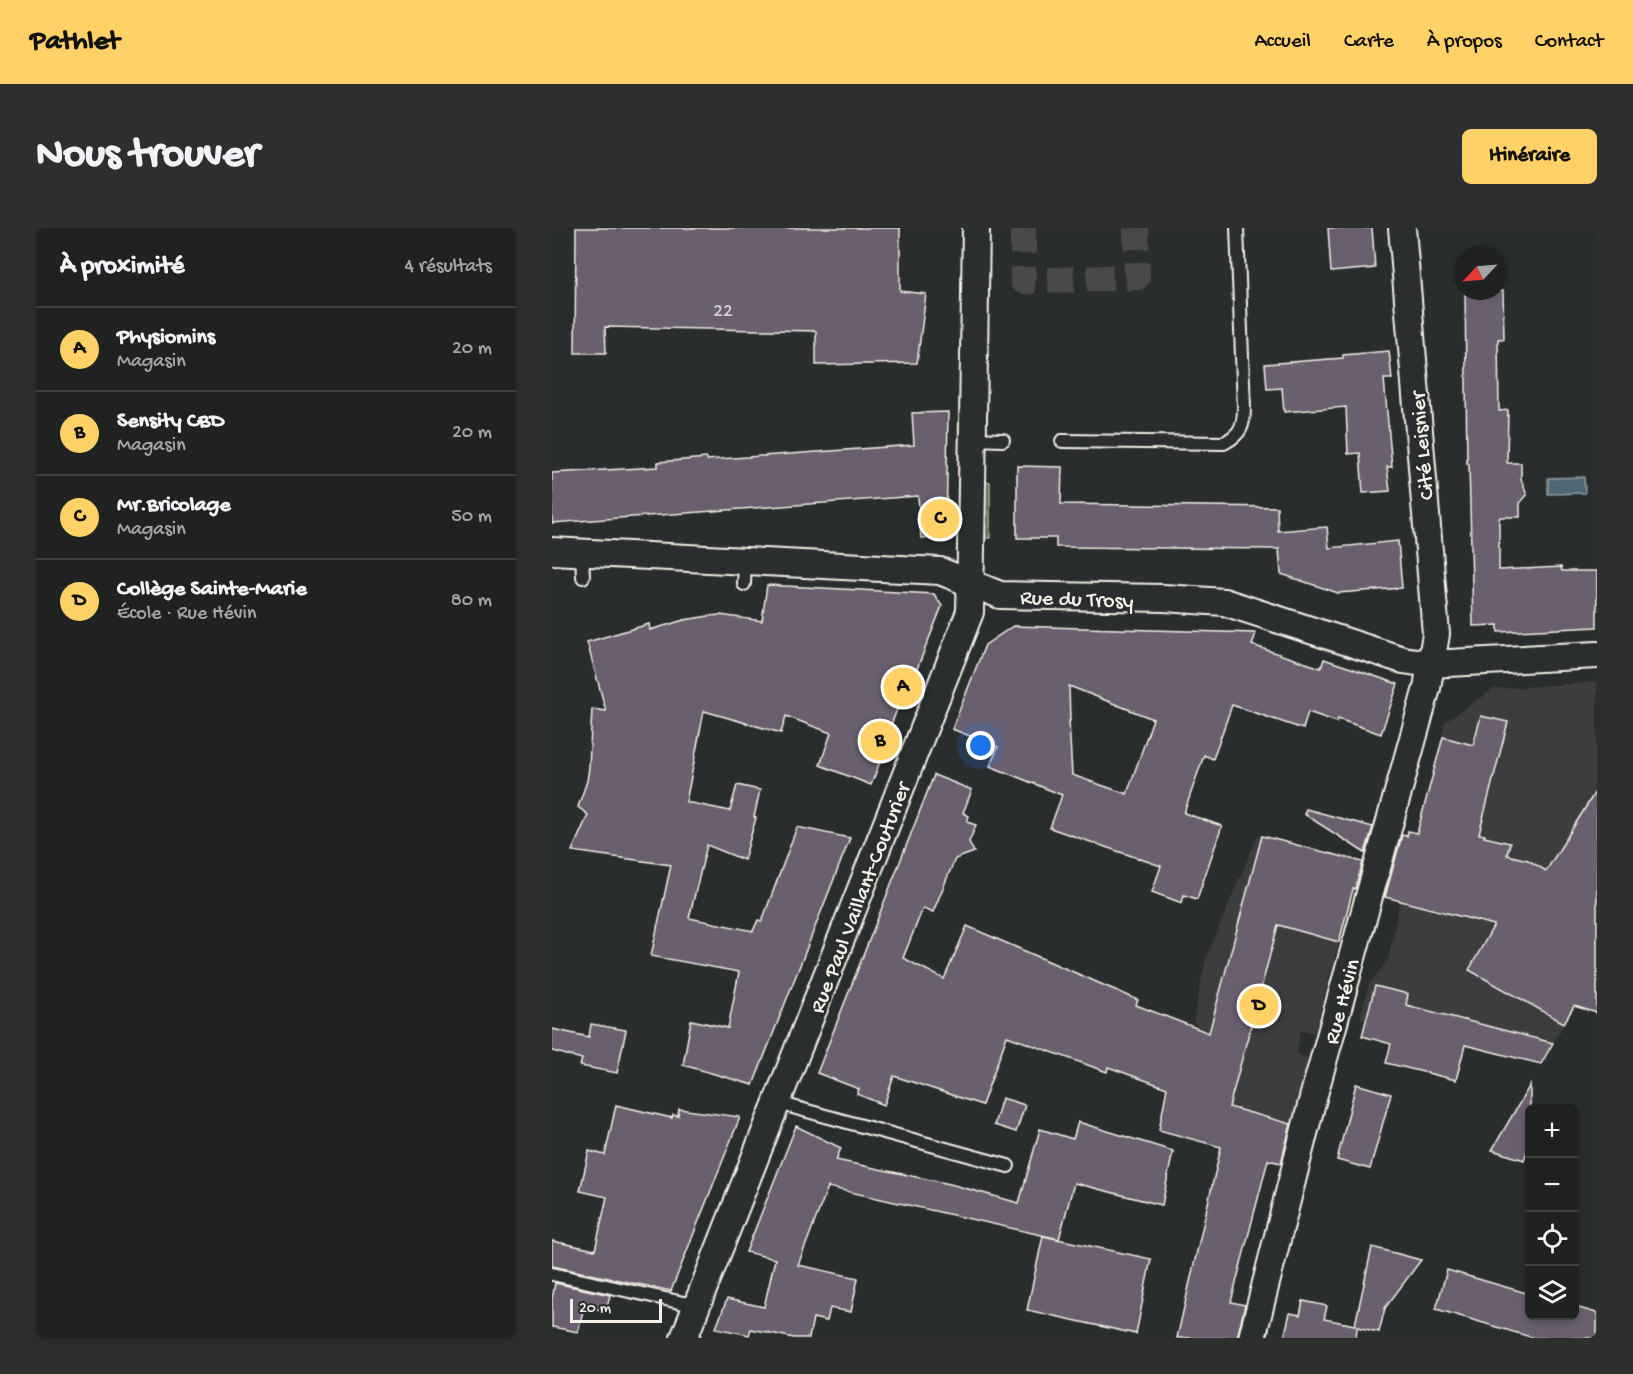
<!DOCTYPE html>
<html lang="fr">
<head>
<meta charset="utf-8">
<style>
  body { margin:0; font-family:"Gochi Hand",sans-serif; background:#2d2f2f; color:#f1f3f6 }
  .controls { position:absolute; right:18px; bottom:18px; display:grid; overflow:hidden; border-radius:9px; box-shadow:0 3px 9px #0003 }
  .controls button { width:54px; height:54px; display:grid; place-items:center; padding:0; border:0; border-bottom:2px solid #3d3f40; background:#202222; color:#f1f3f6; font:30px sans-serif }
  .compass { position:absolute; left:901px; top:18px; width:54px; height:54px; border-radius:50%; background:#202222; box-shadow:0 3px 9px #0003; rotate:244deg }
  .scale { position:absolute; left:18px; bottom:15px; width:92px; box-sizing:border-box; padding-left:6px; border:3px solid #f4f1e8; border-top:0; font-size:16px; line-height:21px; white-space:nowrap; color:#f4f1e8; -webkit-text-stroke:4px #2a2d2e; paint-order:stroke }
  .you { position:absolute; left:429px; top:518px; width:21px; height:21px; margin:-15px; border:4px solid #fff; border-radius:50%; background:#1a73e8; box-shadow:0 0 0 9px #1a73e833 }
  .badge { display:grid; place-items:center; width:39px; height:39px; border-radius:50%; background:#ffd166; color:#111; font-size:20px; font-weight:700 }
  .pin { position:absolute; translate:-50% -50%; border:3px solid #fff; box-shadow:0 2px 6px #0006 }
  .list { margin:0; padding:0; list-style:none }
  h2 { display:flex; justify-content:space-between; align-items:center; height:78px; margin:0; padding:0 24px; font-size:26px }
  h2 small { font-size:20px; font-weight:400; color:#a2a4a5 }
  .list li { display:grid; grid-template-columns:39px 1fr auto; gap:18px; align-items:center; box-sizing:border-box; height:84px; padding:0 24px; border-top:2px solid #3d3f40 }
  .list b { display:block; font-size:22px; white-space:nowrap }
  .list p { margin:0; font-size:20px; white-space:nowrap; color:#a2a4a5 }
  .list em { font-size:20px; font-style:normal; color:#a2a4a5 }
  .icon { flex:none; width:33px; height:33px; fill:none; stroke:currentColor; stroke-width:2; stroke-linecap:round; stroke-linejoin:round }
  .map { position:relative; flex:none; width:1045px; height:1110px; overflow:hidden; border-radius:9px }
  header { display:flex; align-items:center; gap:36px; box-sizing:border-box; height:84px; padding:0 30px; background:#ffd166; color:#111 }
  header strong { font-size:28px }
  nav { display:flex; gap:33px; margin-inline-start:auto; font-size:21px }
  .intro { display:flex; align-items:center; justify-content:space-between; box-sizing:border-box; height:144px; padding:0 36px }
  h1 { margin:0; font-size:42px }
  .button { padding:15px 27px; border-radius:9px; background:#ffd166; color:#111; font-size:21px; font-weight:700 }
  main { display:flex; gap:36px; padding:0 36px }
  aside { flex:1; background:#202222; border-radius:9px; box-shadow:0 3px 9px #0003 }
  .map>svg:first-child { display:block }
  .built { fill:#3d3c41 }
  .green { fill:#5e6c54; stroke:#a9ae9e; stroke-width:1.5 }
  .water { fill:#4f6674; stroke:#919ea2; stroke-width:1.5 }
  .building { fill:#695f6e; stroke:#f4f1e8; stroke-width:1.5; fill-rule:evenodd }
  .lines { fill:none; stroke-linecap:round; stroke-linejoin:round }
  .street-tunnel { stroke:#484a4a; stroke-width:26; stroke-dasharray:26 13; stroke-linecap:butt }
  .lane-casing { stroke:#f4f1e8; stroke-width:16 }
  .street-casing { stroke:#f4f1e8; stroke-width:30 }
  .lane { stroke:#2a2d2e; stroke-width:12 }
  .street { stroke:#2a2d2e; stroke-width:26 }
  .labels { text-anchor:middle; stroke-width:5; stroke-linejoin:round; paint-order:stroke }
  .number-label { font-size:20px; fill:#d1ccca }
  .street-label { font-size:22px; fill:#f4f1e8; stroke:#2a2d2e }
</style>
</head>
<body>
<header>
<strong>Pathlet</strong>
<nav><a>Accueil</a><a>Carte</a><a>À propos</a><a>Contact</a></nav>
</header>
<div class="intro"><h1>Nous trouver</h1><a class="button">Itinéraire</a></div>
<main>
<aside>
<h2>À proximité<small>4 résultats</small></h2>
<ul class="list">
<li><span class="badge">A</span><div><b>Physiomins</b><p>Magasin</p></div><em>20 m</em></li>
<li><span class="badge">B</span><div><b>Sensity CBD</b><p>Magasin</p></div><em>20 m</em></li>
<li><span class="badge">C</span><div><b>Mr.Bricolage</b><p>Magasin</p></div><em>50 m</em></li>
<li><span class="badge">D</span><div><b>Collège Sainte-Marie</b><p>École · Rue Hévin</p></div><em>80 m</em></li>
</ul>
</aside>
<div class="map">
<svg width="1045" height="1110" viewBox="0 0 1045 1110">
  <rect width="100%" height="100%" fill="#2a2d2e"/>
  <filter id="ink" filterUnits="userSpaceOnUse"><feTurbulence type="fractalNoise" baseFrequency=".0167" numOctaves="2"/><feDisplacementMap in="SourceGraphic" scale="12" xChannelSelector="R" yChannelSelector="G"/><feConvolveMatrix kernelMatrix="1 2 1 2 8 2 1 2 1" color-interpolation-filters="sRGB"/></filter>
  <g filter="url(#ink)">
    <g class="built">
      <path d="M 1045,454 L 1045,739 L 989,836 L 808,790 L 817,756 L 836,732 L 848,673 L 839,670 L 856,603 L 949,626 L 932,609 L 933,607 L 926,606 L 885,530 L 893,494 L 942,461 Z"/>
      <path d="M 706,607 L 808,634 L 763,805 L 749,802 L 744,826 L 756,830 L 729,935 L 624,907 L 646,798 L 641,795 L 654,730 Z"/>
    </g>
    <path class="green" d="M 431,254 L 438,254 L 438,310 L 430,310 Z"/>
    <path class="water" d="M 1032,249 L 1033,265 L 996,266 L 996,250 Z"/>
    <g class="building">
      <path d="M 24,0 L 348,0 L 348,63 L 374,66 L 365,135 L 264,137 L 264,103 L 53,99 L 54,125 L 23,125 Z"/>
      <path d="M 776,0 L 820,0 L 823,40 L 779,44 Z"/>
      <path d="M 913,63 L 951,63 L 952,111 L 946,111 L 947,183 L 956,182 L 955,235 L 969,235 L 969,251 L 975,267 L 968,275 L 968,289 L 948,289 L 947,292 L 947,342 L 1009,339 L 1010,343 L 1045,343 L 1045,399 L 946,404 L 946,397 L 921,398 L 917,236 L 915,236 Z"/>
      <path d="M 837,123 L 840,151 L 832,151 L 840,239 L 835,239 L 838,263 L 811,265 L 808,225 L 796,226 L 794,179 L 732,184 L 730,160 L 715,161 L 713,136 L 791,130 L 791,127 Z"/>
      <path d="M 396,184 L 394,309 L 369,310 L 366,268 L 0,295 L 0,245 L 106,239 L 106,234 L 155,230 L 155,232 L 362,217 L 360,185 Z"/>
      <path d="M 465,238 L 510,239 L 509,276 L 725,279 L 726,303 L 775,299 L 777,320 L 846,313 L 850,360 L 786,365 L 729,346 L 727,321 L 504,319 L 504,310 L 465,310 Z"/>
      <path d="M 215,357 L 382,366 L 390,378 L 349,481 L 346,479 L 328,525 L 331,526 L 319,557 L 268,537 L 279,505 L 234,488 L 229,505 L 152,483 L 134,574 L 178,583 L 185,557 L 208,562 L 202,589 L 204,590 L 192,632 L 155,617 L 137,690 L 201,703 L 206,692 L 210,693 L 245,599 L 298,610 L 201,857 L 131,837 L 139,792 L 176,800 L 187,744 L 99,728 L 119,637 L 20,623 L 36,587 L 26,579 L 35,553 L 37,539 L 40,481 L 54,483 L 35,414 L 97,396 L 98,402 L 132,392 L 157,388 L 168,387 L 210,393 Z"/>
      <path d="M 461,398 L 704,405 L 700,417 L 769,440 L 772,431 L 846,456 L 829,506 L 786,491 L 785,494 L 756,484 L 751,501 L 680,477 L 661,531 L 652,527 L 632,585 L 670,598 L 645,671 L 632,667 L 630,675 L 600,664 L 609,638 L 498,600 L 510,567 L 438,538 L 446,519 L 400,501 L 433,417 ZM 517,458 L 601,491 L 575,566 L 520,547 L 517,493 L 518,493 Z"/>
      <path d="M 929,488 L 956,494 L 927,606 L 933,607 L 932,609 L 958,615 L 955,627 L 976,632 L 994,643 L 1045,561 L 1045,785 L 1022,778 L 1012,795 L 917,742 L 942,697 L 833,669 L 850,607 L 855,608 L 856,603 L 865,605 L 891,509 L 921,517 Z"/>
      <path d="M 382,547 L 420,562 L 411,585 L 417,588 L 415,594 L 424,597 L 417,614 L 422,624 L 403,631 L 381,684 L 371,680 L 351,730 L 392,751 L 415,698 L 586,772 L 584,777 L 657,805 L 710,608 L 811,634 L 803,661 L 801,661 L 787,714 L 726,697 L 677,879 L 739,896 L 729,935 L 716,932 L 679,1074 L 693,1077 L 685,1110 L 625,1110 L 669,919 L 607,902 L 615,860 L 556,839 L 555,844 L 455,808 L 430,877 L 342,848 L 332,877 L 305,866 L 307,861 L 265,845 Z"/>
      <path d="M 754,581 L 821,599 L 813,625 L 752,586 Z"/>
      <path d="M 823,758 L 856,766 L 854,777 L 1001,815 L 989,836 L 913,817 L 904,852 L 834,835 L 839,816 L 810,808 Z"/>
      <path d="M 39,796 L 74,802 L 65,845 L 28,838 L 30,831 L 0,823 L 0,801 L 37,809 Z"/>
      <path d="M 804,856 L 839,866 L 818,941 L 785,932 Z"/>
      <path d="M 978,857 L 978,915 L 972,932 L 940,922 Z"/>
      <path d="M 450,870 L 473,877 L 464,904 L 442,897 Z"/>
      <path d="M 64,877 L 120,890 L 121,887 L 126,888 L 127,881 L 188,889 L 119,1063 L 0,1038 L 0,1013 L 43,1022 L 55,969 L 28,963 L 37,923 L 53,927 Z"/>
      <path d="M 526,894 L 621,923 L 610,977 L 522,955 L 507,1011 L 276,959 L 246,1037 L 306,1050 L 299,1084 L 278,1080 L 275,1093 L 261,1090 L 257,1110 L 242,1110 L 199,1101 L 197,1107 L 164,1100 L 175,1071 L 212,1079 L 223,1031 L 194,1024 L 244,898 L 289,920 L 284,932 L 398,956 L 467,975 L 488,901 L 521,911 Z"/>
      <path d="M 491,1008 L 599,1031 L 584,1106 L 475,1082 Z"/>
      <path d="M 820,1019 L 869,1032 L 833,1080 L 827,1104 L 805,1099 L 804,1110 L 732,1110 L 738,1085 L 748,1087 L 751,1073 L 775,1078 L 772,1091 L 803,1097 Z"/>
      <path d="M 895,1042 L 978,1066 L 978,1088 L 1023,1088 L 1023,1079 L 1045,1085 L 1045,1110 L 982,1110 L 884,1081 Z"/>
      <path d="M 3,1055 L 58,1067 L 54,1083 L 32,1078 L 26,1104 L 0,1099 L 0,1071 Z"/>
    </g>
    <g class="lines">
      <path class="street-tunnel" d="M 471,0 L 471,53 L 585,49 L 584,0"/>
      <g class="lane-casing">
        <g id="lane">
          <path d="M 421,211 L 451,212"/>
          <path d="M 510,213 L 672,215 C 689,206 692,198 692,179 L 685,0"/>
          <path d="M 30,324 L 31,349"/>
          <path d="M 192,356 L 193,333"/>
          <path d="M 226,875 L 456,938"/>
          <path d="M 0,1046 L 145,1078"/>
        </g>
      </g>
      <g class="street-casing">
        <g id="street">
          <path d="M 0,323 L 388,343 L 448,367 L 612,370 L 672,374 L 851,432 L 878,436 L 1045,427"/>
          <path d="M 132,1110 L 418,384 L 424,0"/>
          <path d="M 700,1110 L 761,870 L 875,460 L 884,406 L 850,0"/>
        </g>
      </g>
      <use href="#lane" class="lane"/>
      <use href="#street" class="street"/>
    </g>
  </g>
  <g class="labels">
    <g class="number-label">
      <text x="171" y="88">22</text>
    </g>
    <g class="street-label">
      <text transform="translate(868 218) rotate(-95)" y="8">Cité Leisnier</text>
      <text transform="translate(525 369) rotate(2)" y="8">Rue du Trosy</text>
      <text transform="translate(306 669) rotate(-69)" y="8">Rue Paul Vaillant-Couturier</text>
      <text transform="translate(788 773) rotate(-75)" y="8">Rue Hévin</text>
    </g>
  </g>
</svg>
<div class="controls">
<button>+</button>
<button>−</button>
<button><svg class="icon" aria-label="locate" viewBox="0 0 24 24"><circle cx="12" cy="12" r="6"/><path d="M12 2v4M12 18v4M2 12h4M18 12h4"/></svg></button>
<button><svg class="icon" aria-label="layers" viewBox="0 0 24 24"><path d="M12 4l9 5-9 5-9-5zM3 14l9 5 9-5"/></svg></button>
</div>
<svg class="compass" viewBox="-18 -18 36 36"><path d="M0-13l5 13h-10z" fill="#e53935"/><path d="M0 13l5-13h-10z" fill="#a2a4a5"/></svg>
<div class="scale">20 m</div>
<div class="you"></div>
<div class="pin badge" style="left:351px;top:459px">A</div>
<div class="pin badge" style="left:328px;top:513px">B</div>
<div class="pin badge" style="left:388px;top:291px">C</div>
<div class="pin badge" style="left:707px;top:778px">D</div>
</div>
</main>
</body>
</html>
